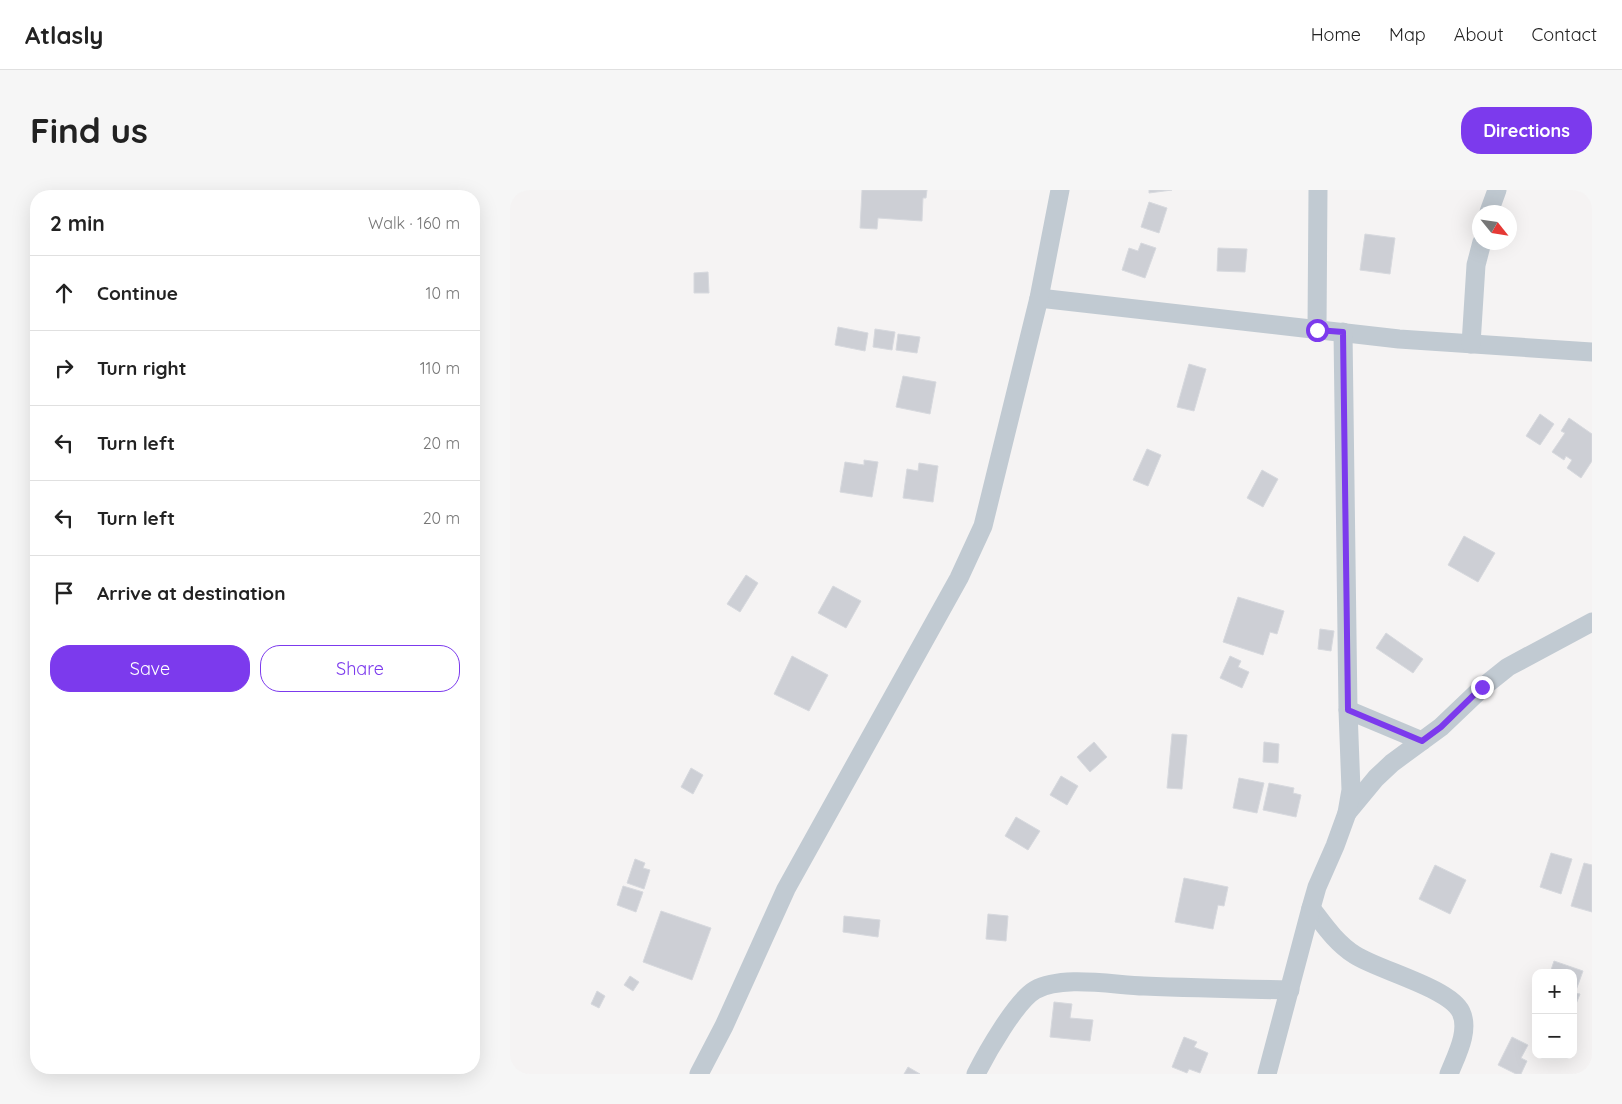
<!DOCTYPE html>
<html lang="en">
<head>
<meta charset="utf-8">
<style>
  body { margin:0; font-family:Quicksand,sans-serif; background:#f6f6f6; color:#222 }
  .controls { position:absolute; right:15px; bottom:15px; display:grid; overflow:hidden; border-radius:10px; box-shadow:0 5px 20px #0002 }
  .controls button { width:45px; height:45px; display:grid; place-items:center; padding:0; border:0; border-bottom:1px solid #e0e0e0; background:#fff; color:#222; font:25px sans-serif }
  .compass { position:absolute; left:962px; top:15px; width:45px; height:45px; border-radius:50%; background:#fff; box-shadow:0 5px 20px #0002; rotate:120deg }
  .stop { position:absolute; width:15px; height:15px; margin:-11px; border:4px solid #7c3aed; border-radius:50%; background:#fff }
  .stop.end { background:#7c3aed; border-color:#fff; box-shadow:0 1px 5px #0008 }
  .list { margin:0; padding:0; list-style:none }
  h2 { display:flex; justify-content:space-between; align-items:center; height:65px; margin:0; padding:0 20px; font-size:21px }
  h2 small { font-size:16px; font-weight:400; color:#767676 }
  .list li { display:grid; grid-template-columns:32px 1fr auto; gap:15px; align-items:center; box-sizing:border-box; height:75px; padding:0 20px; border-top:1px solid #e0e0e0 }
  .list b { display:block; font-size:19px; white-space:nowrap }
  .list em { font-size:16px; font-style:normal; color:#767676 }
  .actions { display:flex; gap:10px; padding:15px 20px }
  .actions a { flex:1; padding:11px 0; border:1px solid #7c3aed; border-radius:20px; text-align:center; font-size:18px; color:#7c3aed }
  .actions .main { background:#7c3aed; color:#fff }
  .icon { flex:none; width:28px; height:28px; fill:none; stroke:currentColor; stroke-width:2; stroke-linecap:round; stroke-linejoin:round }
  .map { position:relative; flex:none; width:1082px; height:884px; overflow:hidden; border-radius:20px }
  header { display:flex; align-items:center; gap:30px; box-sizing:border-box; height:70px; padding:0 25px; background:#fff; border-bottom:1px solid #e0e0e0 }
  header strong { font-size:24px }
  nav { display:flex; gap:28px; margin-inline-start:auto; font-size:18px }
  .intro { display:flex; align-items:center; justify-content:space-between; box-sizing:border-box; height:120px; padding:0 30px }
  h1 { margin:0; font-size:35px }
  .button { padding:12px 22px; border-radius:20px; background:#7c3aed; color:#fff; font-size:18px; font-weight:700 }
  main { display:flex; gap:30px; padding:0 30px }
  aside { flex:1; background:#fff; border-radius:20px; box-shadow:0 5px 20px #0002 }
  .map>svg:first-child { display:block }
  .building { fill:#cdcfd5; stroke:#d7d9de }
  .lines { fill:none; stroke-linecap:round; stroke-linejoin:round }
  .street { stroke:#c1cad2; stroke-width:19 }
  .route { stroke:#7c3aed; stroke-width:6 }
</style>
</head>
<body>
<header>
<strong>Atlasly</strong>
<nav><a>Home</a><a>Map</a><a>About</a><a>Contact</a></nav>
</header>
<div class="intro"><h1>Find us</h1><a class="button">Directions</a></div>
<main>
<aside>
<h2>2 min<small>Walk · 160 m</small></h2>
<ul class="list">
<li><svg class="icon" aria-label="ahead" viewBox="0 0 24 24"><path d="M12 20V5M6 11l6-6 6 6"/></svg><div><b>Continue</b></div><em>10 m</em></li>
<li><svg class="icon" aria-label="right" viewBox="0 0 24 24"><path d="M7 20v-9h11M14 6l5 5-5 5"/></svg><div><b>Turn right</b></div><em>110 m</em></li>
<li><svg class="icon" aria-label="left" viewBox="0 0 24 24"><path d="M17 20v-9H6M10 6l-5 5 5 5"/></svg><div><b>Turn left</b></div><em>20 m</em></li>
<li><svg class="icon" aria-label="left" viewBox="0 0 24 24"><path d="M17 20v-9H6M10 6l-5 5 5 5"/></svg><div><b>Turn left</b></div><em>20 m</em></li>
<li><svg class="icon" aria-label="arrive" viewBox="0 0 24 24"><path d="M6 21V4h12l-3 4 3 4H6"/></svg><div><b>Arrive at destination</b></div></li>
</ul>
<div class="actions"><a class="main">Save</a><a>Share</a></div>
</aside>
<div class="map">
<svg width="1082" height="884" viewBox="0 0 1082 884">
  <rect width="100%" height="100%" fill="#f5f3f3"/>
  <g class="building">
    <path d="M 352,0 L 417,0 L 416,8 L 413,8 L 412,31 L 368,28 L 367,39 L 350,38 Z"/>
    <path d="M 639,0 L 662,0 L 639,3 Z"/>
    <path d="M 639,12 L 657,18 L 649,43 L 631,37 Z"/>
    <path d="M 855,44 L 885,48 L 880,84 L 850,80 Z"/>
    <path d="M 631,53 L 646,58 L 635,88 L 612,80 L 619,58 L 628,61 Z"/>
    <path d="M 708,58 L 737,59 L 735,82 L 707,81 Z"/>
    <path d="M 198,82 L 199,103 L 184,103 L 184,83 Z"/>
    <path d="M 328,137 L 358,143 L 355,161 L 325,155 Z"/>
    <path d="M 365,139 L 385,142 L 382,160 L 363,157 Z"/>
    <path d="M 388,144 L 410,147 L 407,163 L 386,160 Z"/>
    <path d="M 679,174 L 696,179 L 684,221 L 667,217 Z"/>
    <path d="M 393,186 L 426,192 L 420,224 L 386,217 Z"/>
    <path d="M 1030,224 L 1044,234 L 1030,255 L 1016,246 Z"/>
    <path d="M 1059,228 L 1082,244 L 1082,271 L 1071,288 L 1057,278 L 1062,270 L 1056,266 L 1054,270 L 1042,262 L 1055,243 L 1051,241 Z"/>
    <path d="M 637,259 L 651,265 L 638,296 L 623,290 Z"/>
    <path d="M 354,270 L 368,272 L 362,307 L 330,302 L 335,272 L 354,275 Z"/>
    <path d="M 409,273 L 428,276 L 423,312 L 393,308 L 397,279 L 408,281 Z"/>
    <path d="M 752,280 L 768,289 L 753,317 L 737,308 Z"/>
    <path d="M 954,346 L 985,363 L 968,392 L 938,375 Z"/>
    <path d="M 236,385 L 248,393 L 230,422 L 217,414 Z"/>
    <path d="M 323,396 L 351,411 L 336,438 L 308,423 Z"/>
    <path d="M 728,407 L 774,421 L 767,444 L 760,442 L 753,465 L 713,452 Z"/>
    <path d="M 810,439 L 824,441 L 821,461 L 808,459 Z"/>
    <path d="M 876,443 L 913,469 L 903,483 L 866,458 Z"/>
    <path d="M 282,466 L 318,485 L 299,521 L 264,504 Z"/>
    <path d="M 720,466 L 731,471 L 728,477 L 739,482 L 732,498 L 710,488 Z"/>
    <path d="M 662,544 L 677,545 L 672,599 L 657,598 Z"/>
    <path d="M 584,552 L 597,567 L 580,582 L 567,567 Z"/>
    <path d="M 754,552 L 769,554 L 768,573 L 753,572 Z"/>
    <path d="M 181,578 L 193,585 L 183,604 L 171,597 Z"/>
    <path d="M 551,586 L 568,596 L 557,615 L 540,605 Z"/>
    <path d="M 729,588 L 754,593 L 747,623 L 723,618 Z"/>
    <path d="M 759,593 L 784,598 L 783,603 L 791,605 L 786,627 L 753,620 Z"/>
    <path d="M 506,627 L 530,641 L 518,660 L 495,646 Z"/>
    <path d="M 1041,663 L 1062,669 L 1051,704 L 1030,697 Z"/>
    <path d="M 125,669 L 135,673 L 133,678 L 140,680 L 134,699 L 117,693 Z"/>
    <path d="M 1074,673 L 1082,675 L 1082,722 L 1061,716 Z"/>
    <path d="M 925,675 L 956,690 L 940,724 L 909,709 Z"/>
    <path d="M 674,688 L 718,697 L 714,716 L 708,715 L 703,739 L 665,732 Z"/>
    <path d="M 113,696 L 133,702 L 126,722 L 107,715 Z"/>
    <path d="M 151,721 L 201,738 L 182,790 L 133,772 Z"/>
    <path d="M 478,724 L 498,726 L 496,751 L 476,749 Z"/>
    <path d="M 334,726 L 370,730 L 368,747 L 333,742 Z"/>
    <path d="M 1044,771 L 1073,781 L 1065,803 L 1070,804 L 1064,819 L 1063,783 L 1040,783 Z"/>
    <path d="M 120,786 L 129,792 L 123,801 L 114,795 Z"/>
    <path d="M 87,801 L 95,806 L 89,818 L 81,814 Z"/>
    <path d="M 544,812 L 562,814 L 560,828 L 583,830 L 580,851 L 540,847 Z"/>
    <path d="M 674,847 L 687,852 L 684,857 L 698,863 L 690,883 L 679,879 L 677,883 L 662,877 Z"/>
    <path d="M 1002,847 L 1018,855 L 1011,868 L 1017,871 L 1011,884 L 1006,884 L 988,875 Z"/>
    <path d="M 398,877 L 410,884 L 394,884 Z"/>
  </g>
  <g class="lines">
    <g class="street">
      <path d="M 979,22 L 987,0"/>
      <path d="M 529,108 L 889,149 L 1082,162"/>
      <path d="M 807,139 L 808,0"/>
      <path d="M 961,154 L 966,75 L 972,52"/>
      <path d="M 838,520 L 912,551"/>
      <path d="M 837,623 L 866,588 L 882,573 L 931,537 L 973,497 L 998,477 L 1082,432"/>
      <path d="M 801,718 C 814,735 826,753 845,765 C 868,780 940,798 951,822 C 960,841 946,866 939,884"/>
      <path d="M 189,884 L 214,836 L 276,699 L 449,388 L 473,336 L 529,108 L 550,0"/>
      <path d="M 466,884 C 476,864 506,811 525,800 C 552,785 603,795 634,796 C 683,798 731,799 780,800"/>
      <path d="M 757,884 L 801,718 L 807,697 L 825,656 L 837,623 L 841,600 L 838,520 L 833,142"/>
    </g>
  </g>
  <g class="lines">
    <path class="route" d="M 807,140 L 833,142 L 838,520 L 912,551 L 931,537 L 972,497"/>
  </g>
</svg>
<div class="controls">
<button>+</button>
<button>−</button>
</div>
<svg class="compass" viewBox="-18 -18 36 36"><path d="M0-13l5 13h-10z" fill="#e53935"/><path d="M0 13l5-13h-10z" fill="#767676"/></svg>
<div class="stop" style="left:807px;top:140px"></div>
<div class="stop end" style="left:972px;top:497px"></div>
</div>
</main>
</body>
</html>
